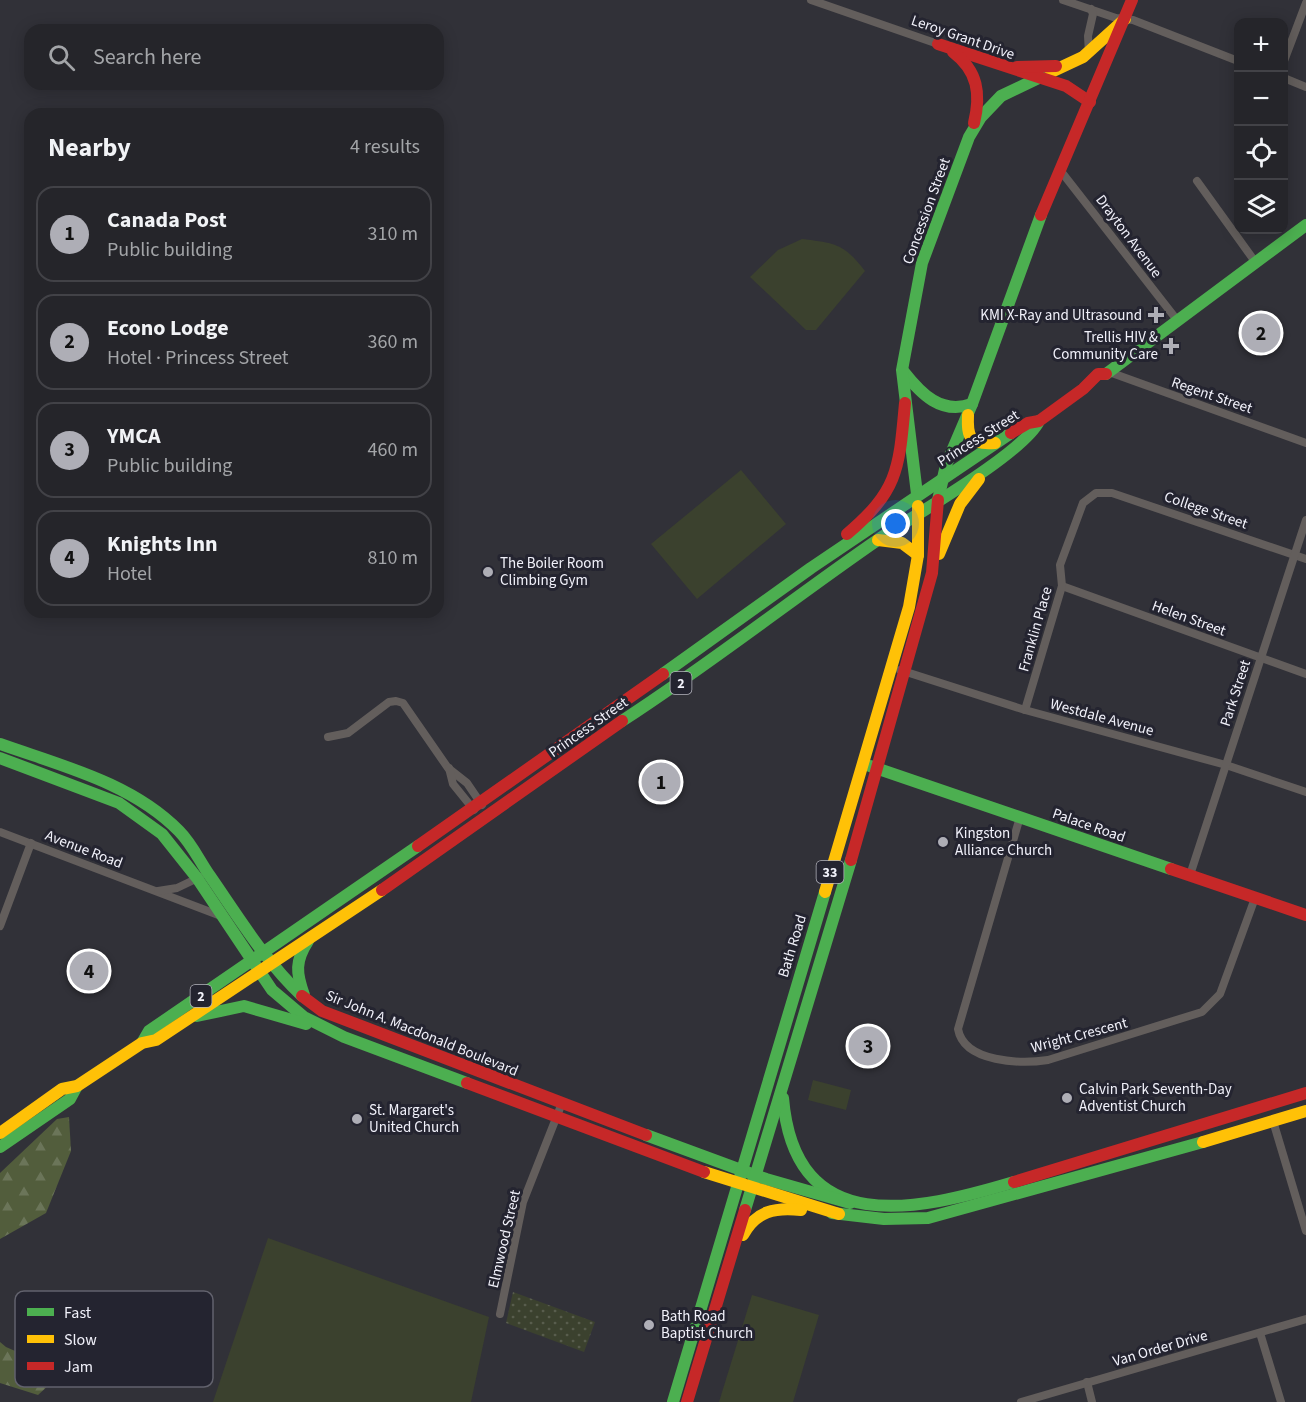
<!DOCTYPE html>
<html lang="en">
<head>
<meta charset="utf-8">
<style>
  body { margin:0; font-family:"Source Sans 3",sans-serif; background:#313136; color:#f1f3f6 }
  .controls { position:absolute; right:18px; top:18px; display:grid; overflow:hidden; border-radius:12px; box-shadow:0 3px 15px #0003 }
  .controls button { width:54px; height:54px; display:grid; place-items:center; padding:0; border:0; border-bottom:2px solid #424247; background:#25252a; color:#f1f3f6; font:30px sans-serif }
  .you { position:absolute; left:896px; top:524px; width:21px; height:21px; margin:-15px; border:4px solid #fff; border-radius:50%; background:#1a73e8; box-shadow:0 0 0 9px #1a73e833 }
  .badge { display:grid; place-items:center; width:39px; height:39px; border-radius:50%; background:#aeaeb6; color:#111; font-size:20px; font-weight:700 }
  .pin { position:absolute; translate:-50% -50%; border:3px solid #fff; box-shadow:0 2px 6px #0006 }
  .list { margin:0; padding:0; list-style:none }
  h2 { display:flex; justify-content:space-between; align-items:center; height:78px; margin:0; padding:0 24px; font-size:26px }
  h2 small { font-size:20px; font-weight:400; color:#a3a5a8 }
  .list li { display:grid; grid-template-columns:39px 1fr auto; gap:18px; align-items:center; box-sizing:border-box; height:96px; margin:0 12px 12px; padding:0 12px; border:2px solid #424247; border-radius:18px }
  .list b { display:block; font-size:22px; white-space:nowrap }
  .list p { margin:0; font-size:20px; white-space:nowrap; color:#a3a5a8 }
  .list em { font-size:20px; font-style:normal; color:#a3a5a8 }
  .icon { flex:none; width:33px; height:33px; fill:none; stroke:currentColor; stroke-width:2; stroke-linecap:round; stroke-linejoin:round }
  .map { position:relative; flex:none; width:1306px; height:1402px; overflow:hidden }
  .search { position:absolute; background:#25252a; box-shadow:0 3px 15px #0003; left:24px; top:24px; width:420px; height:66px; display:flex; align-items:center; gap:15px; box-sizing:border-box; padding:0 21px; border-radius:18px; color:#a3a5a8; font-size:22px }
  .panel { position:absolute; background:#25252a; box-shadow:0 3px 15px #0003; left:24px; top:108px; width:420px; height:510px; border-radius:18px }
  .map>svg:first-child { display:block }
  .grass { fill:#3b412e }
  .forest { fill:url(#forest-firs) }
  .park { fill:url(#park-dots) }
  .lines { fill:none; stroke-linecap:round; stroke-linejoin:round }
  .street { stroke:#635e5c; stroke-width:8 }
  .fast { stroke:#4caf50; stroke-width:12 }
  .slow { stroke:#ffc107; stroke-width:12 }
  .jam { stroke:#c62828; stroke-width:12 }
  .poi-dot { fill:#aeaeb6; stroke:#242430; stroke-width:2 }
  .labels { text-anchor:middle; stroke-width:6; stroke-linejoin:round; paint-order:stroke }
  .shield { fill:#242430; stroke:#b4b4bd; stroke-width:1.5 }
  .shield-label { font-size:14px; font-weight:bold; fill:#f1f1fa }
  .street-label { font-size:15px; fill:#f1f1fa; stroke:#242430 }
  .poi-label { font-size:15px; fill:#f1f1fa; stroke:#242430; text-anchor:start }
  .key { fill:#242430; stroke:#62626d; stroke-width:1.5 }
  .key-label { font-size:16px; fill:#f1f1fa }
</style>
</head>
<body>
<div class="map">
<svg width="1306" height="1402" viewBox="0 0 1306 1402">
  <defs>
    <pattern id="forest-firs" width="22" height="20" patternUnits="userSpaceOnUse" patternTransform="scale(1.5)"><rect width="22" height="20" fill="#525d3c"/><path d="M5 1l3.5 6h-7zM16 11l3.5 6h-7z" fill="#6b7559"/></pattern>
    <pattern id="park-dots" width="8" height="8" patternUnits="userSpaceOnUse" patternTransform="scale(1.5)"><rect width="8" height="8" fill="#3b412e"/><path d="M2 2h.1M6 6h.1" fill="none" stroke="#585d4d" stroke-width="1.8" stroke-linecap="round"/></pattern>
  </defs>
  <rect width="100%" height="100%" fill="#313138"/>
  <g class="grass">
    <path d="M 802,239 C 836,243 844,244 865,271 L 816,330 L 806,330 L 750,277 L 778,250 Z"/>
    <path d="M 741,470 L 786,524 L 697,599 L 651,544 Z"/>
    <path d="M 813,1080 L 851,1090 L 846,1110 L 808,1100 Z"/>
    <path d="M 268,1238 L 489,1317 L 471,1402 L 213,1402 Z"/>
    <path d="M 752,1295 L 819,1315 L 793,1402 L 719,1402 Z"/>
  </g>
  <g class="forest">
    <path d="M 69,1117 L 71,1151 L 46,1213 L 0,1239 L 0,1173 L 57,1119 Z"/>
    <path d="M 0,1342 L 6,1347 L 38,1361 L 51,1383 L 38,1395 L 0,1383 Z"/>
  </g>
  <path class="park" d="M 513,1292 L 595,1322 L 584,1352 L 506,1323 Z"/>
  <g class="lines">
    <g class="street">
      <path d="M 811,0 L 938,44"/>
      <path d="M 1063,0 L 1116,18 L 1133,20 L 1238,61"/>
      <path d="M 1089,53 L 1088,36 L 1093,14 L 1091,9"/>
      <path d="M 1284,61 L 1306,3"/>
      <path d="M 1284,78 L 1306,87"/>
      <path d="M 1060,170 L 1177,320"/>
      <path d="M 1197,181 L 1256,263"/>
      <path d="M 1109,372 L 1306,443"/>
      <path d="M 1062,586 L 1306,674"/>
      <path d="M 900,670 L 1025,710 L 1226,765 L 1306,792"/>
      <path d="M 1025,710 L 1062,586 L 1060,565 L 1083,503 L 1096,493 L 1112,493 L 1306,559"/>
      <path d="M 328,737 L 348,733 L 389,702 L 396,701 L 403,703 L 448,768 L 467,783 L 482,805"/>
      <path d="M 449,768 L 453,784 L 474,810"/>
      <path d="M 1020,817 L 958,1029 C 964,1063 1022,1064 1048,1060 L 1202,1012 L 1220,994 L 1255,898"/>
      <path d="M 0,832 L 221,916"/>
      <path d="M 1190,875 L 1306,520"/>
      <path d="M 158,891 L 177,888 L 200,877"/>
      <path d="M 0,926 L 31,843"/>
      <path d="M 1273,1121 L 1306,1231"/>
      <path d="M 500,1314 L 523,1202 L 562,1103"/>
      <path d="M 1260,1333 L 1281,1402"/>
      <path d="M 1087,1382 L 1092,1402"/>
      <path d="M 1021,1402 L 1306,1319"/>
    </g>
    <g class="fast">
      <path d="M 903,371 C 921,394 941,415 972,404"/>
      <path d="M 1106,374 L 1306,225"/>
      <path d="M 917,494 L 902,370 L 922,263 L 969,137 L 981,117 L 1001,96 L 1051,72"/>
      <path d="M 938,500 L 946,465 L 972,404 L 1041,215"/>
      <path d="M 663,674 L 811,568 L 1011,433"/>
      <path d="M 622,721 C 710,664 792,599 879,539 C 913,516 1024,453 1039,421"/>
      <path d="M 0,744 C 62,766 132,783 179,831 C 192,844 200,862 210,876 C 239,918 265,961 302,996"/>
      <path d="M 0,758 L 119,803 L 162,834 L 197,878 L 272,990 L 304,1017 L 344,1037 L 467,1083"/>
      <path d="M 870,766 L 1171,869"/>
      <path d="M 304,995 C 296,973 295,961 308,941"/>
      <path d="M 197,1016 L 244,1006 L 306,1024"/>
      <path d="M 142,1043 L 149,1031 L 418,846"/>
      <path d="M 783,1098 C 795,1240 917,1211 1014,1182"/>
      <path d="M 646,1135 L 766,1179 L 850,1203"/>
      <path d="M 0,1147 L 70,1099 L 77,1086"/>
      <path d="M 745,1210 L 851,860"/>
      <path d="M 832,1213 L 884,1219 L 928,1218 L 1203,1142"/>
      <path d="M 673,1402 L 825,892"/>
    </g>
    <g class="slow">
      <path d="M 1051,72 L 1083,57 L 1125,19"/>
      <path d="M 968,415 C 967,438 970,445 995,443"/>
      <path d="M 878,540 L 902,543 L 918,555"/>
      <path d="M 939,554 L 960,504 L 979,479"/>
      <path d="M 825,892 L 909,607 L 918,555 L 918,506"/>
      <path d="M 0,1133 L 62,1089 L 77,1086 L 142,1043 L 156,1040 L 382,890"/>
      <path d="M 1203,1142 L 1306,1111"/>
      <path d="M 704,1172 L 839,1214"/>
      <path d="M 743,1235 C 756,1211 775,1207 801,1210"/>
    </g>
    <g class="jam">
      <path d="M 938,44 L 1066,86 L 1090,102"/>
      <path d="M 953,52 C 978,71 981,94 974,123"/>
      <path d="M 1017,67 L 1056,66"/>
      <path d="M 1041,215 L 1132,0"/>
      <path d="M 1011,433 L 1028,423 L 1039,421 L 1083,389 L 1098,374 L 1106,374"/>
      <path d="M 847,534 C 899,490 899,468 905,403"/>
      <path d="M 418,846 L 663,674"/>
      <path d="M 851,860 L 932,573 L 938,500"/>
      <path d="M 1171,869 L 1306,915"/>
      <path d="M 382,890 L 622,721"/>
      <path d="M 302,996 L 322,1011 L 646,1135"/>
      <path d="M 467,1083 L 704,1172"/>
      <path d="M 1014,1182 L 1306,1093"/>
      <path d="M 687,1402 L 745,1210"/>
    </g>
  </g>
  <g class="poi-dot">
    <path d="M1153 306h6v6h6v6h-6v6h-6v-6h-6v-6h6z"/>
    <path d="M1168 337h6v6h6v6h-6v6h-6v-6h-6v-6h6z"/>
    <circle cx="488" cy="572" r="6"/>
    <circle cx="943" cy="842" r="6"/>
    <circle cx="1067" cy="1098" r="6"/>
    <circle cx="357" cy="1119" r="6"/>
    <circle cx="649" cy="1325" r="6"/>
  </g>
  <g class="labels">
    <g class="shield">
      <rect x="670.5" y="672" width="21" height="22" rx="4.5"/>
      <rect x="816.5" y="861" width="27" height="22" rx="4.5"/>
      <rect x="190.5" y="985" width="21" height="22" rx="4.5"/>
    </g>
    <g class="shield-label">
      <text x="681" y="688">2</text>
      <text x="830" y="877">33</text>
      <text x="201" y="1001">2</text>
    </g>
    <g class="street-label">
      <text transform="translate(963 37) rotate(19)" y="5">Leroy Grant Drive</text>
      <text transform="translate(926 211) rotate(-70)" y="5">Concession Street</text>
      <text transform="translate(1129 236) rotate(53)" y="5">Drayton Avenue</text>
      <text transform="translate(1212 395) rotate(19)" y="5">Regent Street</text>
      <text transform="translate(978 438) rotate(-32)" y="5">Princess Street</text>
      <text transform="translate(1206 510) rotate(19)" y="5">College Street</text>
      <text transform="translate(1189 618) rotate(20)" y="5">Helen Street</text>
      <text transform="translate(1035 629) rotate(-74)" y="5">Franklin Place</text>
      <text transform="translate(1235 693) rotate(-72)" y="5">Park Street</text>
      <text transform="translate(1102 717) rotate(15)" y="5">Westdale Avenue</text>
      <text transform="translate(588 727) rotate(-35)" y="5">Princess Street</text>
      <text transform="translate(1089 825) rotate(19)" y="5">Palace Road</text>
      <text transform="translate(84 849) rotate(21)" y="5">Avenue Road</text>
      <text transform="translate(792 946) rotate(-73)" y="5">Bath Road</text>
      <text transform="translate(422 1033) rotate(22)" y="5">Sir John A. Macdonald Boulevard</text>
      <text transform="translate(1079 1035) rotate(-15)" y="5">Wright Crescent</text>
      <text transform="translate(504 1239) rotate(-77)" y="5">Elmwood Street</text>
      <text transform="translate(1160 1348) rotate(-16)" y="5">Van Order Drive</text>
    </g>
    <g class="poi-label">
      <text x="1142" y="320" text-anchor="end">KMI X-Ray and Ultrasound</text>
      <text x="1158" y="342" text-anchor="end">Trellis HIV &amp;<tspan x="1158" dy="17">Community Care</tspan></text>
      <text x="500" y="568">The Boiler Room<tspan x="500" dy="17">Climbing Gym</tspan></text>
      <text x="955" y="838">Kingston<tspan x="955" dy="17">Alliance Church</tspan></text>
      <text x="1079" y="1094">Calvin Park Seventh-Day<tspan x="1079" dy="17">Adventist Church</tspan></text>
      <text x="369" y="1115">St. Margaret's<tspan x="369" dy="17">United Church</tspan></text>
      <text x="661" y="1321">Bath Road<tspan x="661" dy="17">Baptist Church</tspan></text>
    </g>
  </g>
  <rect x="15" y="1291" width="198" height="96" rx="9" class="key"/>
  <rect x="27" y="1308" width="27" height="8" fill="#4caf50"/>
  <rect x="27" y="1335" width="27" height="8" fill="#ffc107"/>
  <rect x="27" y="1362" width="27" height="8" fill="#c62828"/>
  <g class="key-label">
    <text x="64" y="1318">Fast</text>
    <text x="64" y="1345">Slow</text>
    <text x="64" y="1372">Jam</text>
  </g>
</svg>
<div class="controls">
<button>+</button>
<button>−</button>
<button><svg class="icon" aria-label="locate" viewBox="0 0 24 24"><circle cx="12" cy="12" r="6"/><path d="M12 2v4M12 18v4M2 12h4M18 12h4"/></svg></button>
<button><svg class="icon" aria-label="layers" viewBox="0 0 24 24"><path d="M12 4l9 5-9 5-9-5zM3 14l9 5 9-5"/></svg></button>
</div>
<div class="you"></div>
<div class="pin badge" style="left:661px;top:782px">1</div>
<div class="pin badge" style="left:1261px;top:333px">2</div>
<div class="pin badge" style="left:868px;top:1046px">3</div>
<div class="pin badge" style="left:89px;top:971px">4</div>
<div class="search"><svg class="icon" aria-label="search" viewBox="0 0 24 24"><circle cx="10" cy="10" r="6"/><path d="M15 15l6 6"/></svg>Search here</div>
<section class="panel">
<h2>Nearby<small>4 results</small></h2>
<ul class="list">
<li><span class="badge">1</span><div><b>Canada Post</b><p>Public building</p></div><em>310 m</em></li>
<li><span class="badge">2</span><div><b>Econo Lodge</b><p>Hotel · Princess Street</p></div><em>360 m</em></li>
<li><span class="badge">3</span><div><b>YMCA</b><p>Public building</p></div><em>460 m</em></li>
<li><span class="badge">4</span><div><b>Knights Inn</b><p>Hotel</p></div><em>810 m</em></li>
</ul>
</section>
</div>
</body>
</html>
